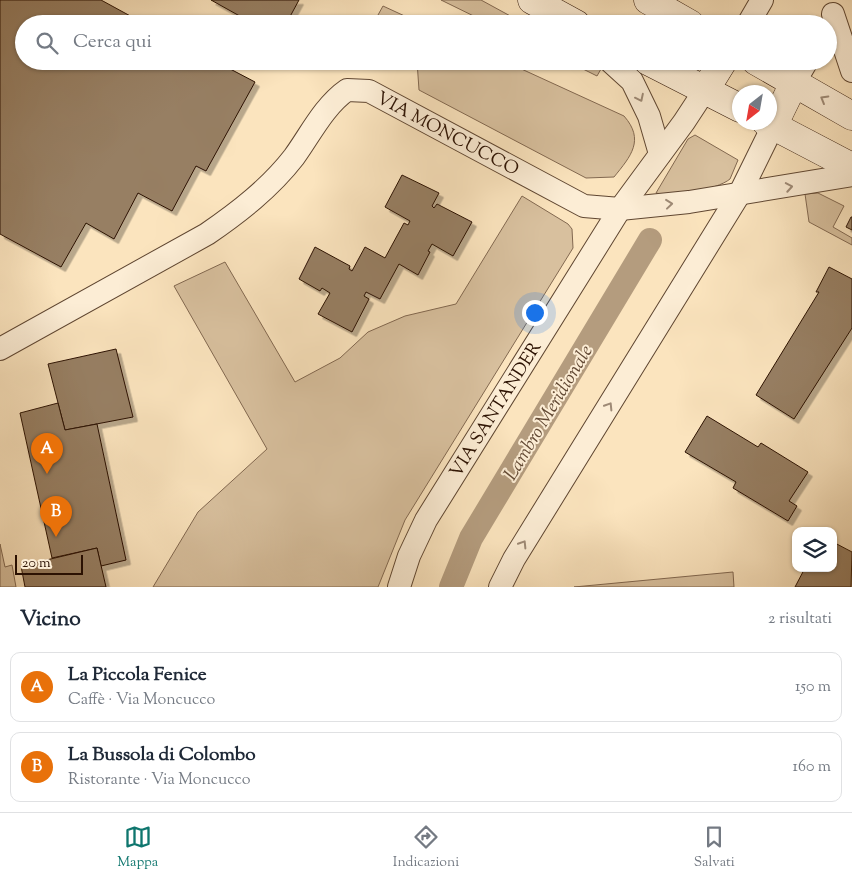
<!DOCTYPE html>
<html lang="it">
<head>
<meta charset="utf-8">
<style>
  body { margin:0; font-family:"Sorts Mill Goudy",serif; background:#f2f2f3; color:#1f2937 }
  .controls { position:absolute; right:15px; bottom:15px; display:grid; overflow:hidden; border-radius:10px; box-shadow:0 1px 4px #0004 }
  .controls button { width:45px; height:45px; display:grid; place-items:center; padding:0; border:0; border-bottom:1px solid #e0e1e3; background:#fff; color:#1f2937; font:25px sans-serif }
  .compass { position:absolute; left:732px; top:85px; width:45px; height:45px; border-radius:50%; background:#fff; box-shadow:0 1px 4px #0004; rotate:211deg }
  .scale { position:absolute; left:15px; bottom:12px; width:68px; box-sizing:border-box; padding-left:5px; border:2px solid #2b1102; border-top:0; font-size:14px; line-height:18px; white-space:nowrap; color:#2b1102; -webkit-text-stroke:4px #fcedd5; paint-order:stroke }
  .you { position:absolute; left:534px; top:312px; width:18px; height:18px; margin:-12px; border:4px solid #fff; border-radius:50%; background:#1a73e8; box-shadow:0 0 0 8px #1a73e833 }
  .badge { display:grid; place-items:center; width:32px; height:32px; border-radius:50%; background:#0f766e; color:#fff; font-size:16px; font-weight:700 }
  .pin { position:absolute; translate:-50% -41px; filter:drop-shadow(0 1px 2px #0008) }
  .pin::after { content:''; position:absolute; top:26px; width:18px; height:15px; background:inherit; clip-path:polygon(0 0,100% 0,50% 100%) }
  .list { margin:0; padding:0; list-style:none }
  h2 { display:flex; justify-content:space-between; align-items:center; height:65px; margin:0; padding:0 20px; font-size:21px }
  h2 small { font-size:16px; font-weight:400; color:#747a83 }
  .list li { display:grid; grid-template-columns:32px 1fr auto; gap:15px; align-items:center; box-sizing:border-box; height:70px; margin:0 10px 10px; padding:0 10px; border:1px solid #e0e1e3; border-radius:10px }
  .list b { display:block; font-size:19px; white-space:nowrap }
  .list p { margin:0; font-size:16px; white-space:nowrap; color:#747a83 }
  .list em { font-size:16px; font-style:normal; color:#747a83 }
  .icon { flex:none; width:28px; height:28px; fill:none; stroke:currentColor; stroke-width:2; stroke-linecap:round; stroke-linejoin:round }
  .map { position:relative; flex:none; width:852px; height:587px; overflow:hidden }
  .search { position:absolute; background:#fff; box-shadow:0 1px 4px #0004; left:15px; right:15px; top:15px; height:55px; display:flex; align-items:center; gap:12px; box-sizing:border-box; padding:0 18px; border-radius:28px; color:#747a83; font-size:19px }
  .sheet { height:225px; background:#fff }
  nav { display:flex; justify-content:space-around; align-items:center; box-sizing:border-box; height:70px; border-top:1px solid #e0e1e3; background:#fff; font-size:14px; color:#747a83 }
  nav a { display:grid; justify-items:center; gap:2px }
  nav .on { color:#0f766e }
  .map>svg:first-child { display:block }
  .green { fill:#d8c09e; stroke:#826850 }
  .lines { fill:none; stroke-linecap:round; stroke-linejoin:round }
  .canal { stroke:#b49c7e; stroke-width:24 }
  .building { fill:#977f64; stroke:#2b1102; filter:url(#shadow) }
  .minor-casing { stroke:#5f4631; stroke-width:24 }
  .secondary-casing { stroke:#2b1102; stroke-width:29 }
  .minor { stroke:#fcedd5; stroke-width:22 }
  .secondary { stroke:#fcedd5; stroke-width:28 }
  .oneway { stroke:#9e8a76 }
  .labels { text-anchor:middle; stroke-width:4; stroke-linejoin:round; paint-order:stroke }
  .street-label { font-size:18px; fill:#2b1102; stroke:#fcedd5 }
  .water-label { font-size:19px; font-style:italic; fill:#624934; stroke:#fcedd5 }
</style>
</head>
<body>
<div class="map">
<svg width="852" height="587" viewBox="0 0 852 587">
  <defs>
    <filter id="shadow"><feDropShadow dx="4.5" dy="4.5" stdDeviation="0" flood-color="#0004"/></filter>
  </defs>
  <rect width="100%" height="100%" fill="#fbe4be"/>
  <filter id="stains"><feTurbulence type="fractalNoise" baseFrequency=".004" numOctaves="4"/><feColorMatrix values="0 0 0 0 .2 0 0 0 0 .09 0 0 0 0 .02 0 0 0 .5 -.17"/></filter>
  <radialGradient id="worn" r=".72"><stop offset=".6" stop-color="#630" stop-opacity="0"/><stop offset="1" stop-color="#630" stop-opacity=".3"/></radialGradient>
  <g class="green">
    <path d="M 441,0 L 481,0 L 525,24 L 490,24 Z"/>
    <path d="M 383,6 L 422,24 L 373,24 Z"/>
    <path d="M 417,61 L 504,61 L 624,116 C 645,140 631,156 614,177 L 586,178 L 419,90 Z"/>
    <path d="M 567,61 L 589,61 L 601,69 L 597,76 Z"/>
    <path d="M 695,135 L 738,160 L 730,179 C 717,190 671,197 656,193 L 688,139 Z"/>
    <path d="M 818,193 L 844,206 L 833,227 L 852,238 L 852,245 L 809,222 L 805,194 Z"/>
    <path d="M 522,196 L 568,224 L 572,229 L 573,248 L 405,520 L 378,587 L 153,587 L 198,512 L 267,449 L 174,286 L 225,262 L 295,382 L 340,358 L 368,332 L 405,316 L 456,304 Z"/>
    <path d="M 0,544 L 5,567 L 12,565 L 16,587 L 0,587 Z"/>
    <path d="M 733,572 L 734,587 L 574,587 Z"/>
  </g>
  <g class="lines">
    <path class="canal" d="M 451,587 L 471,538 L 650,240"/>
  </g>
  <g class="building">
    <path d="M 0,0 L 101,0 L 145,24 L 24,24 L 24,61 L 215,61 L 255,82 L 206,171 L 196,166 L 172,211 L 138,193 L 114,239 L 86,223 L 61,267 L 0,234 Z"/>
    <path d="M 211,0 L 299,0 L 286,24 L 254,24 Z"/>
    <path d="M 402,175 L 439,193 L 432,206 L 434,208 L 437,204 L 472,222 L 453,256 L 432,244 L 428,251 L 430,252 L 418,275 L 399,264 L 380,299 L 366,292 L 364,296 L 369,299 L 352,332 L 318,314 L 330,293 L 322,288 L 320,291 L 299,279 L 315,247 L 350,266 L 349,269 L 352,271 L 365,247 L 385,258 L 404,223 L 408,225 L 410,221 L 385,207 Z"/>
    <path d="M 851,217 L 852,217 L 852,230 L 846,227 Z"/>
    <path d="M 829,267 L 852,279 L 852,328 L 794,419 L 756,395 L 819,292 L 816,292 Z"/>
    <path d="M 116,349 L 133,417 L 65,430 L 48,364 Z"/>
    <path d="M 58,403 L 65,430 L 97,424 L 126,560 L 101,566 L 97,548 L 52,558 L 20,413 Z"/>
    <path d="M 707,416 L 758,447 L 761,443 L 808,472 L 789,501 L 797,506 L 788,521 L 733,488 L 736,482 L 685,452 Z"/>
    <path d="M 833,542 L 852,552 L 851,587 L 795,587 L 805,568 L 833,568 Z"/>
    <path d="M 97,548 L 106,587 L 25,587 L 21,566 Z"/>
  </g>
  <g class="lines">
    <g class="minor-casing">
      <g id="minor">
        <path d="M 833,14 L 852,71"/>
        <path d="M 748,24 L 762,0"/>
        <path d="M 610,61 L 632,81 L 649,116 L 660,154"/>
        <path d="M 794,83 L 807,61"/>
        <path d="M 0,349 L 207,234 C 239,212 270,188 294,157 C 310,135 324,106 347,90 L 369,91 L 584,206 L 620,209 L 689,202 L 852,175"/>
        <path d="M 399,587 L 409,556 L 426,520 L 620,209 L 684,122 L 705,90"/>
        <path d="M 500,587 L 514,559 L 740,193 L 773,126"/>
      </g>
    </g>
    <g class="secondary-casing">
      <g id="secondary">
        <path d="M 532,0 L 576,24"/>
        <path d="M 648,0 L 690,24"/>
        <path d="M 648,61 L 740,108"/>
        <path d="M 756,61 L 852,116"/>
        <path d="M 705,90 L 723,61"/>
        <path d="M 766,122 L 852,167"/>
        <path d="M 773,126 L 794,83"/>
      </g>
    </g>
    <use href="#minor" class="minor"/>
    <use href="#secondary" class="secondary"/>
  </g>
  <defs><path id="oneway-chevron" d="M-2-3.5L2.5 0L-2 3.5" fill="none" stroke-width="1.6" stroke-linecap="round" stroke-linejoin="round" transform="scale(1.25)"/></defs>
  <g class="oneway">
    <use href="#oneway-chevron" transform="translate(640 98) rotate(64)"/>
    <use href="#oneway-chevron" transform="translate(824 99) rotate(-150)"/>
    <use href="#oneway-chevron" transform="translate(789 187) rotate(-10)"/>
    <use href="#oneway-chevron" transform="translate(669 204) rotate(-6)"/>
    <use href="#oneway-chevron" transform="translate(609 406) rotate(-58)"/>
    <use href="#oneway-chevron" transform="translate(523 544) rotate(-58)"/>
  </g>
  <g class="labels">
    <g class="street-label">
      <text transform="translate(448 133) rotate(28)" y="6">VIA MONCUCCO</text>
      <text transform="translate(495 409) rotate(-58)" y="6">VIA SANTANDER</text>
    </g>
    <g class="water-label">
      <text transform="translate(547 412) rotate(-59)" y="7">Lambro Meridionale</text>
    </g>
  </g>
  <rect width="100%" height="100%" filter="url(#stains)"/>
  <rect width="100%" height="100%" fill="url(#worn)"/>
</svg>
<div class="controls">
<button><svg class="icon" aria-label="layers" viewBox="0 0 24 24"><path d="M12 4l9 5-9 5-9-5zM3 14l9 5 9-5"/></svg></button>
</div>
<svg class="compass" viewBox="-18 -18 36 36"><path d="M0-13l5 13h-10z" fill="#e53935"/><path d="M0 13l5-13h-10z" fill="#747a83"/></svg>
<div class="scale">20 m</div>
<div class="you"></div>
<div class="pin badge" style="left:47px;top:474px;background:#e8710a">A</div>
<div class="pin badge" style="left:56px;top:537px;background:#e8710a">B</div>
<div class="search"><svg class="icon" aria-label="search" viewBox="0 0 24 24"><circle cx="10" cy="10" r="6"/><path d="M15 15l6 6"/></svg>Cerca qui</div>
</div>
<section class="sheet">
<h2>Vicino<small>2 risultati</small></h2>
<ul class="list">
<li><span class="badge" style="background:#e8710a">A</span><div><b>La Piccola Fenice</b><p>Caffè · Via Moncucco</p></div><em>150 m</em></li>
<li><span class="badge" style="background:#e8710a">B</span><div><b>La Bussola di Colombo</b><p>Ristorante · Via Moncucco</p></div><em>160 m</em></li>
</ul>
</section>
<nav>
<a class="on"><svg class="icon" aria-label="map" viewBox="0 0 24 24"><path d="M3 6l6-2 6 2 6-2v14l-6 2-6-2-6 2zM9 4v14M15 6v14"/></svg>Mappa</a>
<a><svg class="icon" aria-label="directions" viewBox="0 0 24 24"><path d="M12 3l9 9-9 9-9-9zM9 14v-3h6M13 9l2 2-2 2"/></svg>Indicazioni</a>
<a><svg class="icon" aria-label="saved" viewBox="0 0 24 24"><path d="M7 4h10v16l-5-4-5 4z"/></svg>Salvati</a>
</nav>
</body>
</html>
